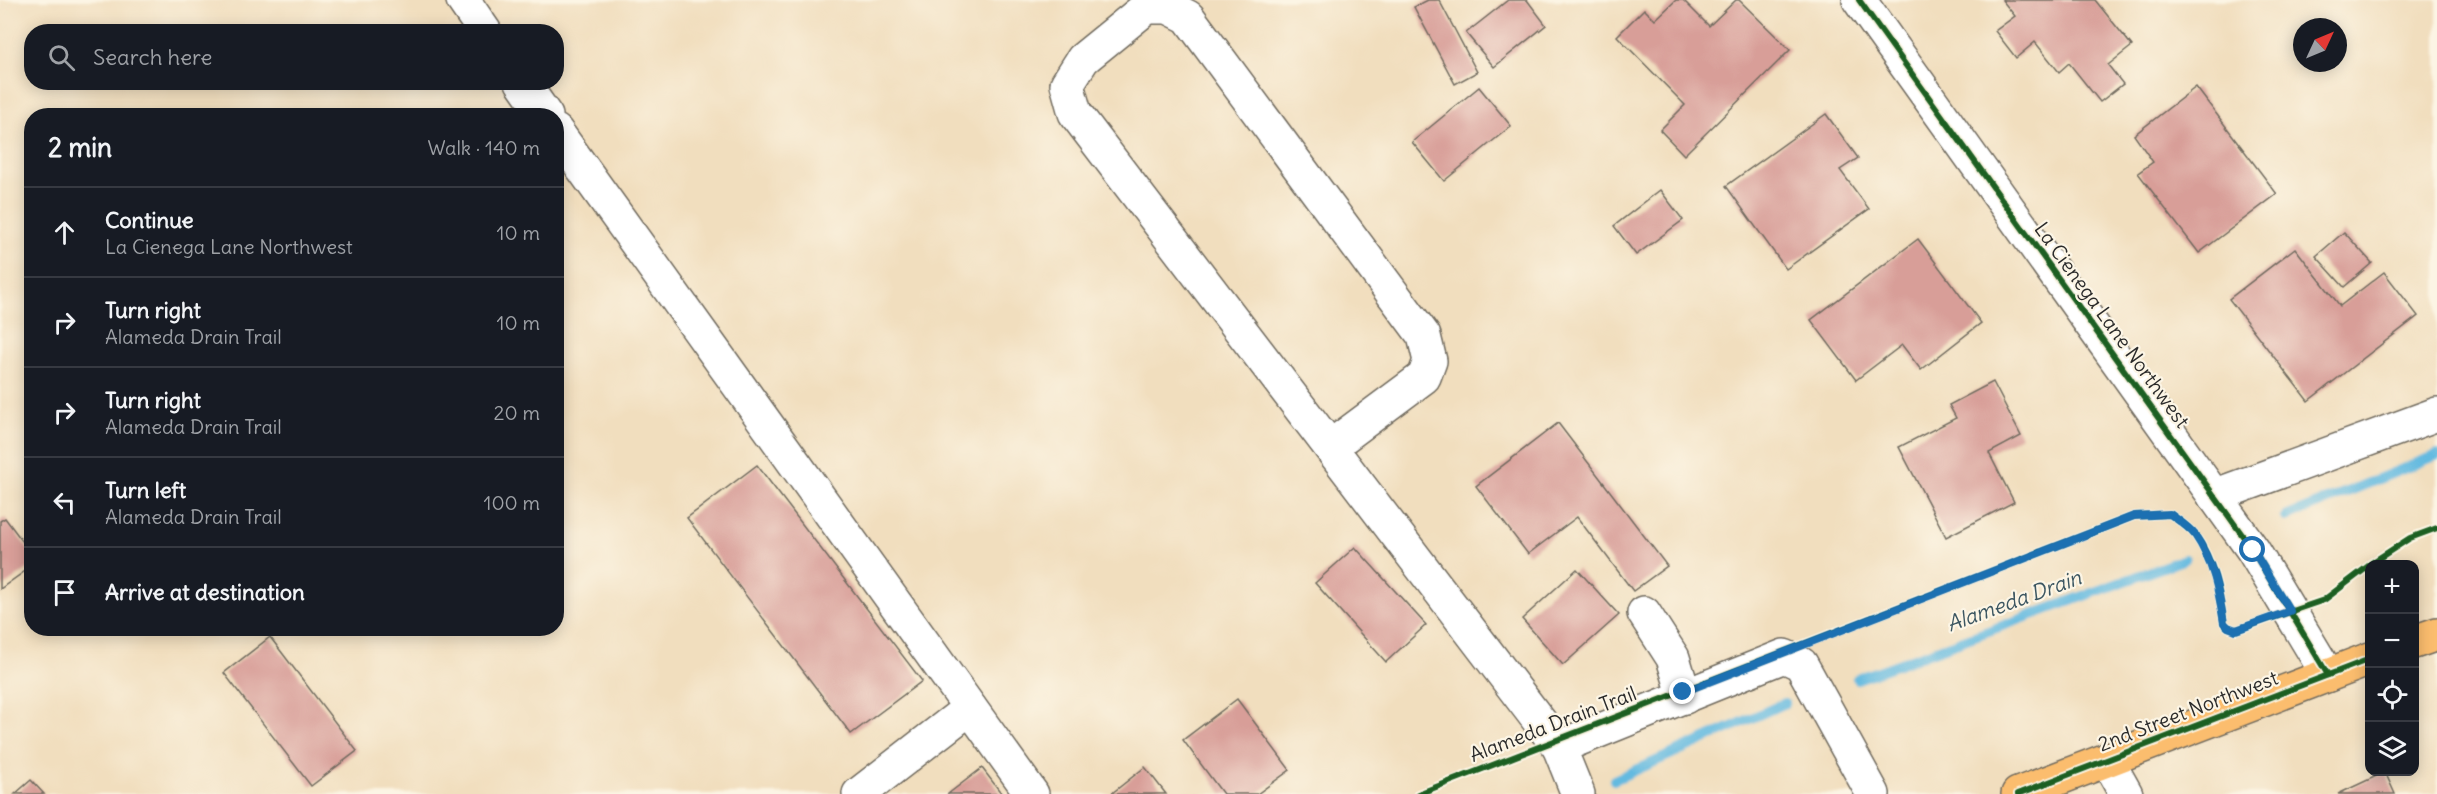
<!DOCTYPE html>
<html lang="en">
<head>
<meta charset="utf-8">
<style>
  body { margin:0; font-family:Delius,sans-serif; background:#242831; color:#f1f3f6 }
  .controls { position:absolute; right:18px; bottom:18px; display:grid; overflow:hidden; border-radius:12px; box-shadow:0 3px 15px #0003 }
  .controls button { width:54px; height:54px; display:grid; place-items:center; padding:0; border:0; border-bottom:2px solid #363941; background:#171b24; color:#f1f3f6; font:30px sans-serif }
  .compass { position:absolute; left:2293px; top:18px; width:54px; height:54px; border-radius:50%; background:#171b24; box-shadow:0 3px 15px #0003; rotate:46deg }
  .stop { position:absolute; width:18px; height:18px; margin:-14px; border:4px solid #1f6fb2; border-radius:50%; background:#fff }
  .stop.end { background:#1f6fb2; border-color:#fff; box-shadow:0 2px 6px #0008 }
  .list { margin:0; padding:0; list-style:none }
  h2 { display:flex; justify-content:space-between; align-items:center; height:78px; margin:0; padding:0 24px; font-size:26px }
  h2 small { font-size:20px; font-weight:400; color:#9ea1a6 }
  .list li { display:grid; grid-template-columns:39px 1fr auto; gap:18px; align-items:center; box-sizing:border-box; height:90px; padding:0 24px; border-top:2px solid #363941 }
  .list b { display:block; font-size:22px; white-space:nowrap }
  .list p { margin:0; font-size:20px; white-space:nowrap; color:#9ea1a6 }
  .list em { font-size:20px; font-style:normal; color:#9ea1a6 }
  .icon { flex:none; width:33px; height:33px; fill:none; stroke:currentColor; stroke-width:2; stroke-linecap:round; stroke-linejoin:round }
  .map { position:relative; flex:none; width:2437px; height:794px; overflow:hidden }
  .search { position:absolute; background:#171b24; box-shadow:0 3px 15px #0003; left:24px; top:24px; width:540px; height:66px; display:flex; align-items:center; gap:15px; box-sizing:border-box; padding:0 21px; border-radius:24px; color:#9ea1a6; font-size:22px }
  .panel { position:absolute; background:#171b24; box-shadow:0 3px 15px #0003; left:24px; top:108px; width:540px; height:528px; border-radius:24px }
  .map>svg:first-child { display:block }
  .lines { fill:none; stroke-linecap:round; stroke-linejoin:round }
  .stream { stroke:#63bae0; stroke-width:10 }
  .building { fill:#d89e98 }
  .minor-casing { stroke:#706a5e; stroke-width:36 }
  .major-casing { stroke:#706a5e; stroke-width:36 }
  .minor { stroke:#fff; stroke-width:33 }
  .major { stroke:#fbbd6e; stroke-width:33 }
  .cycleway-casing { stroke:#fcf5e5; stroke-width:10 }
  .cycleway { stroke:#1b5e20; stroke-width:6 }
  .route { stroke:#1f6fb2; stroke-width:8 }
  .labels { text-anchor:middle; stroke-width:4.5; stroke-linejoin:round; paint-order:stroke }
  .street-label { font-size:20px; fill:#2b2b2b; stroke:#fcf5e5 }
  .water-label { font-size:21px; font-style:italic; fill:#3c5661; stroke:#fcf5e5 }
</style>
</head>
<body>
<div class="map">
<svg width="2437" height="794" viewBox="0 0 2437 794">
  <rect width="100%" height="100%" fill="#fcf5e5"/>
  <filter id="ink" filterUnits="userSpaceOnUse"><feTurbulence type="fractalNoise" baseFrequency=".0167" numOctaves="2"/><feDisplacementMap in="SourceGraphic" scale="12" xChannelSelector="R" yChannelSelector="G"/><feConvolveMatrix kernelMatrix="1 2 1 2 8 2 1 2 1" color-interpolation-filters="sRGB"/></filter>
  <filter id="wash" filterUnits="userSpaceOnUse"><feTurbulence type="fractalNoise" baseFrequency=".008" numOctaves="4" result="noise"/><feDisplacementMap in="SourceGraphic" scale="24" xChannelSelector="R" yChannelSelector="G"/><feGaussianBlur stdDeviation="1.35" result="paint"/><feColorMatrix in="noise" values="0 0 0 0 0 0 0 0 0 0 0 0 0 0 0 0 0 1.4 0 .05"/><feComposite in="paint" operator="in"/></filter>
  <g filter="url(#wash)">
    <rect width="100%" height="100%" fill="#f1debe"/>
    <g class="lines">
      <g class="stream">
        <path d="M 2286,517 L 2437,455"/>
        <path d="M 1857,679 L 2185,559"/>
        <path d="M 1614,780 L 1785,703"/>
      </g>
    </g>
    <g id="blocks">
      <g class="building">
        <path d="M 1428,0 L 1439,0 L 1477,72 L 1455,84 L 1414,7 Z"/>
        <path d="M 1508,0 L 1527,0 L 1546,25 L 1494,67 L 1466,33 Z"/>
        <path d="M 1676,0 L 1683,0 L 1709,26 L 1736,0 L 1739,0 L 1790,50 L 1684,155 L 1660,130 L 1685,105 L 1617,36 L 1644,9 L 1655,20 Z"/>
        <path d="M 2002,0 L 2095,0 L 2132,46 L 2108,65 L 2123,84 L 2100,102 L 2069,63 L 2059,72 L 2035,42 L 2016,58 L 1995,31 L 2015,16 Z"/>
        <path d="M 1479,87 L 1511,126 L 1444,181 L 1412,142 Z"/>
        <path d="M 2196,87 L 2277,194 L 2199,253 L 2138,173 L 2153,162 L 2134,135 Z"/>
        <path d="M 1826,114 L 1858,158 L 1840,170 L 1869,209 L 1786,269 L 1726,186 Z"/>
        <path d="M 1660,190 L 1683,220 L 1636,255 L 1614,226 Z"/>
        <path d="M 2344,232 L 2372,263 L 2344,287 L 2316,256 Z"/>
        <path d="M 1918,239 L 1981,323 L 1921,370 L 1902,345 L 1856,380 L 1811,320 Z"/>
        <path d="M 2295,248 L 2340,306 L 2384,272 L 2418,316 L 2308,401 L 2229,299 Z"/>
        <path d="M 1993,382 L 2021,436 L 1989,453 L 2014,502 L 1946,537 L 1899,447 L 1956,418 L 1949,405 Z"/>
        <path d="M 1558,423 L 1667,566 L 1633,591 L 1577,517 L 1528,554 L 1476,486 Z"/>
        <path d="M 757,465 L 922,681 L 851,734 L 687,518 Z"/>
        <path d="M 5,518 L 32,554 L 32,566 L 0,589 L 0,521 Z"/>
        <path d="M 1355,547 L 1426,625 L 1386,662 L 1315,583 Z"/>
        <path d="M 1577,569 L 1619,615 L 1563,665 L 1522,619 Z"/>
        <path d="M 270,637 L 357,751 L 311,786 L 224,673 Z"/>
        <path d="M 1237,699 L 1290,770 L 1257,794 L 1223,794 L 1183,740 Z"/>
        <path d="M 1145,767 L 1166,794 L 1111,794 Z"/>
        <path d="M 982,768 L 1002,794 L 948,794 Z"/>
        <path d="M 2385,772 L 2395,794 L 2338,794 Z"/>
        <path d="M 31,780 L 44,794 L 15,794 Z"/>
      </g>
    </g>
  </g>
  <g filter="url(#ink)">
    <use href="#blocks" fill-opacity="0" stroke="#706a5e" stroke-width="1.5"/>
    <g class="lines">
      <g class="minor-casing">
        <g id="minor">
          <path d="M 463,0 L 485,32"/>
          <path d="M 1859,0 L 2253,550 L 2328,675"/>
          <path d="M 522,82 L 546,116"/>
          <path d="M 556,131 L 1032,794"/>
          <path d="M 1330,447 L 1424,377 L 1430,361 L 1424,336 L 1188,17 L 1168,7 L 1147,7 L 1083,59 L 1067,84 L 1075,113 L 1559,747"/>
          <path d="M 2214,496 L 2437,414"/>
          <path d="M 1644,613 L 1673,658 L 1685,697"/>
          <path d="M 2107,760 L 2126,794"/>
          <path d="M 859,794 L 970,708"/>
          <path d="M 1578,794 L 1559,747 L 1784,656 L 1801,664 L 1873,794"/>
        </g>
      </g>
      <g class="major-casing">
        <g id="major">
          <path d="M 2414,642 L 2437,634"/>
          <path d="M 2018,794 L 2370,659"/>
        </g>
      </g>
      <use href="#minor" class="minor"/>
      <use href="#major" class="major"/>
      <g class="cycleway-casing">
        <g id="cycleway">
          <path d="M 1859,0 L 2253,550 L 2328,675"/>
          <path d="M 2370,564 L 2410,538 L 2437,528"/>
          <path d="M 1418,794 L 2134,516 L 2170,514 C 2178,520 2189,527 2195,535 C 2214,561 2219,592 2224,623 L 2228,627 L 2236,630 L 2324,600 L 2370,565"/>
          <path d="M 2018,794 L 2370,659"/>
        </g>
      </g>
      <use href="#cycleway" class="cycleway"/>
    </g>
  </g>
  <g class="lines" filter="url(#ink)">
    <path class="route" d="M 1683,692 L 2134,516 L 2170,514 C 2178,520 2189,527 2195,535 C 2213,561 2219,592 2224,623 L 2228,627 L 2236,630 L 2290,611 L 2253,550"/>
  </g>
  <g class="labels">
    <g class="street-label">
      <text transform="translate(2112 325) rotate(54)" y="7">La Cienega Lane Northwest</text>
      <text transform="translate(2188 711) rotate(-21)" y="7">2nd Street Northwest</text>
      <text transform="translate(1553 724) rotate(-21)" y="7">Alameda Drain Trail</text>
    </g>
    <g class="water-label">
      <text transform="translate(2014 601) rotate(-20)" y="7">Alameda Drain</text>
    </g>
  </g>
</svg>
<div class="controls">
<button>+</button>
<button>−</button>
<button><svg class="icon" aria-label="locate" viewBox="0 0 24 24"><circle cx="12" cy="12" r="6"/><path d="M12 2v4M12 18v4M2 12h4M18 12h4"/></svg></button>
<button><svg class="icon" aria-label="layers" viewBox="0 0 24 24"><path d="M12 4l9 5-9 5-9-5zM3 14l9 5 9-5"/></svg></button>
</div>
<svg class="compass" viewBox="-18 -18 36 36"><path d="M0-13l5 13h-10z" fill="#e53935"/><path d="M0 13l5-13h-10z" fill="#9ea1a6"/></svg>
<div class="stop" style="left:2253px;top:550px"></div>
<div class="stop end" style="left:1683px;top:692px"></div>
<div class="search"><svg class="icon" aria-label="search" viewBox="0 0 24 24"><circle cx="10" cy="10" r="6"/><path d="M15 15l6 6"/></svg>Search here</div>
<section class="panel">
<h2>2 min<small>Walk · 140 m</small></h2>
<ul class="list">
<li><svg class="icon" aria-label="ahead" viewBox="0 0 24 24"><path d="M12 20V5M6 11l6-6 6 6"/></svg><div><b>Continue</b><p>La Cienega Lane Northwest</p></div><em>10 m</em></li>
<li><svg class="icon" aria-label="right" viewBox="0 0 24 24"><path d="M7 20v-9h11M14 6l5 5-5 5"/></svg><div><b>Turn right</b><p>Alameda Drain Trail</p></div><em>10 m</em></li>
<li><svg class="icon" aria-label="right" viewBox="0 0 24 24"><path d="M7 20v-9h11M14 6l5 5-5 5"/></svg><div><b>Turn right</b><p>Alameda Drain Trail</p></div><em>20 m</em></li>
<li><svg class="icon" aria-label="left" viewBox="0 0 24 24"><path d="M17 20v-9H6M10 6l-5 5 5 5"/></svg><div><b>Turn left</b><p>Alameda Drain Trail</p></div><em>100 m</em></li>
<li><svg class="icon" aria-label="arrive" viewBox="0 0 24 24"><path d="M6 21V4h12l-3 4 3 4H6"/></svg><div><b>Arrive at destination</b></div></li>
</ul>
</section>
</div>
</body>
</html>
